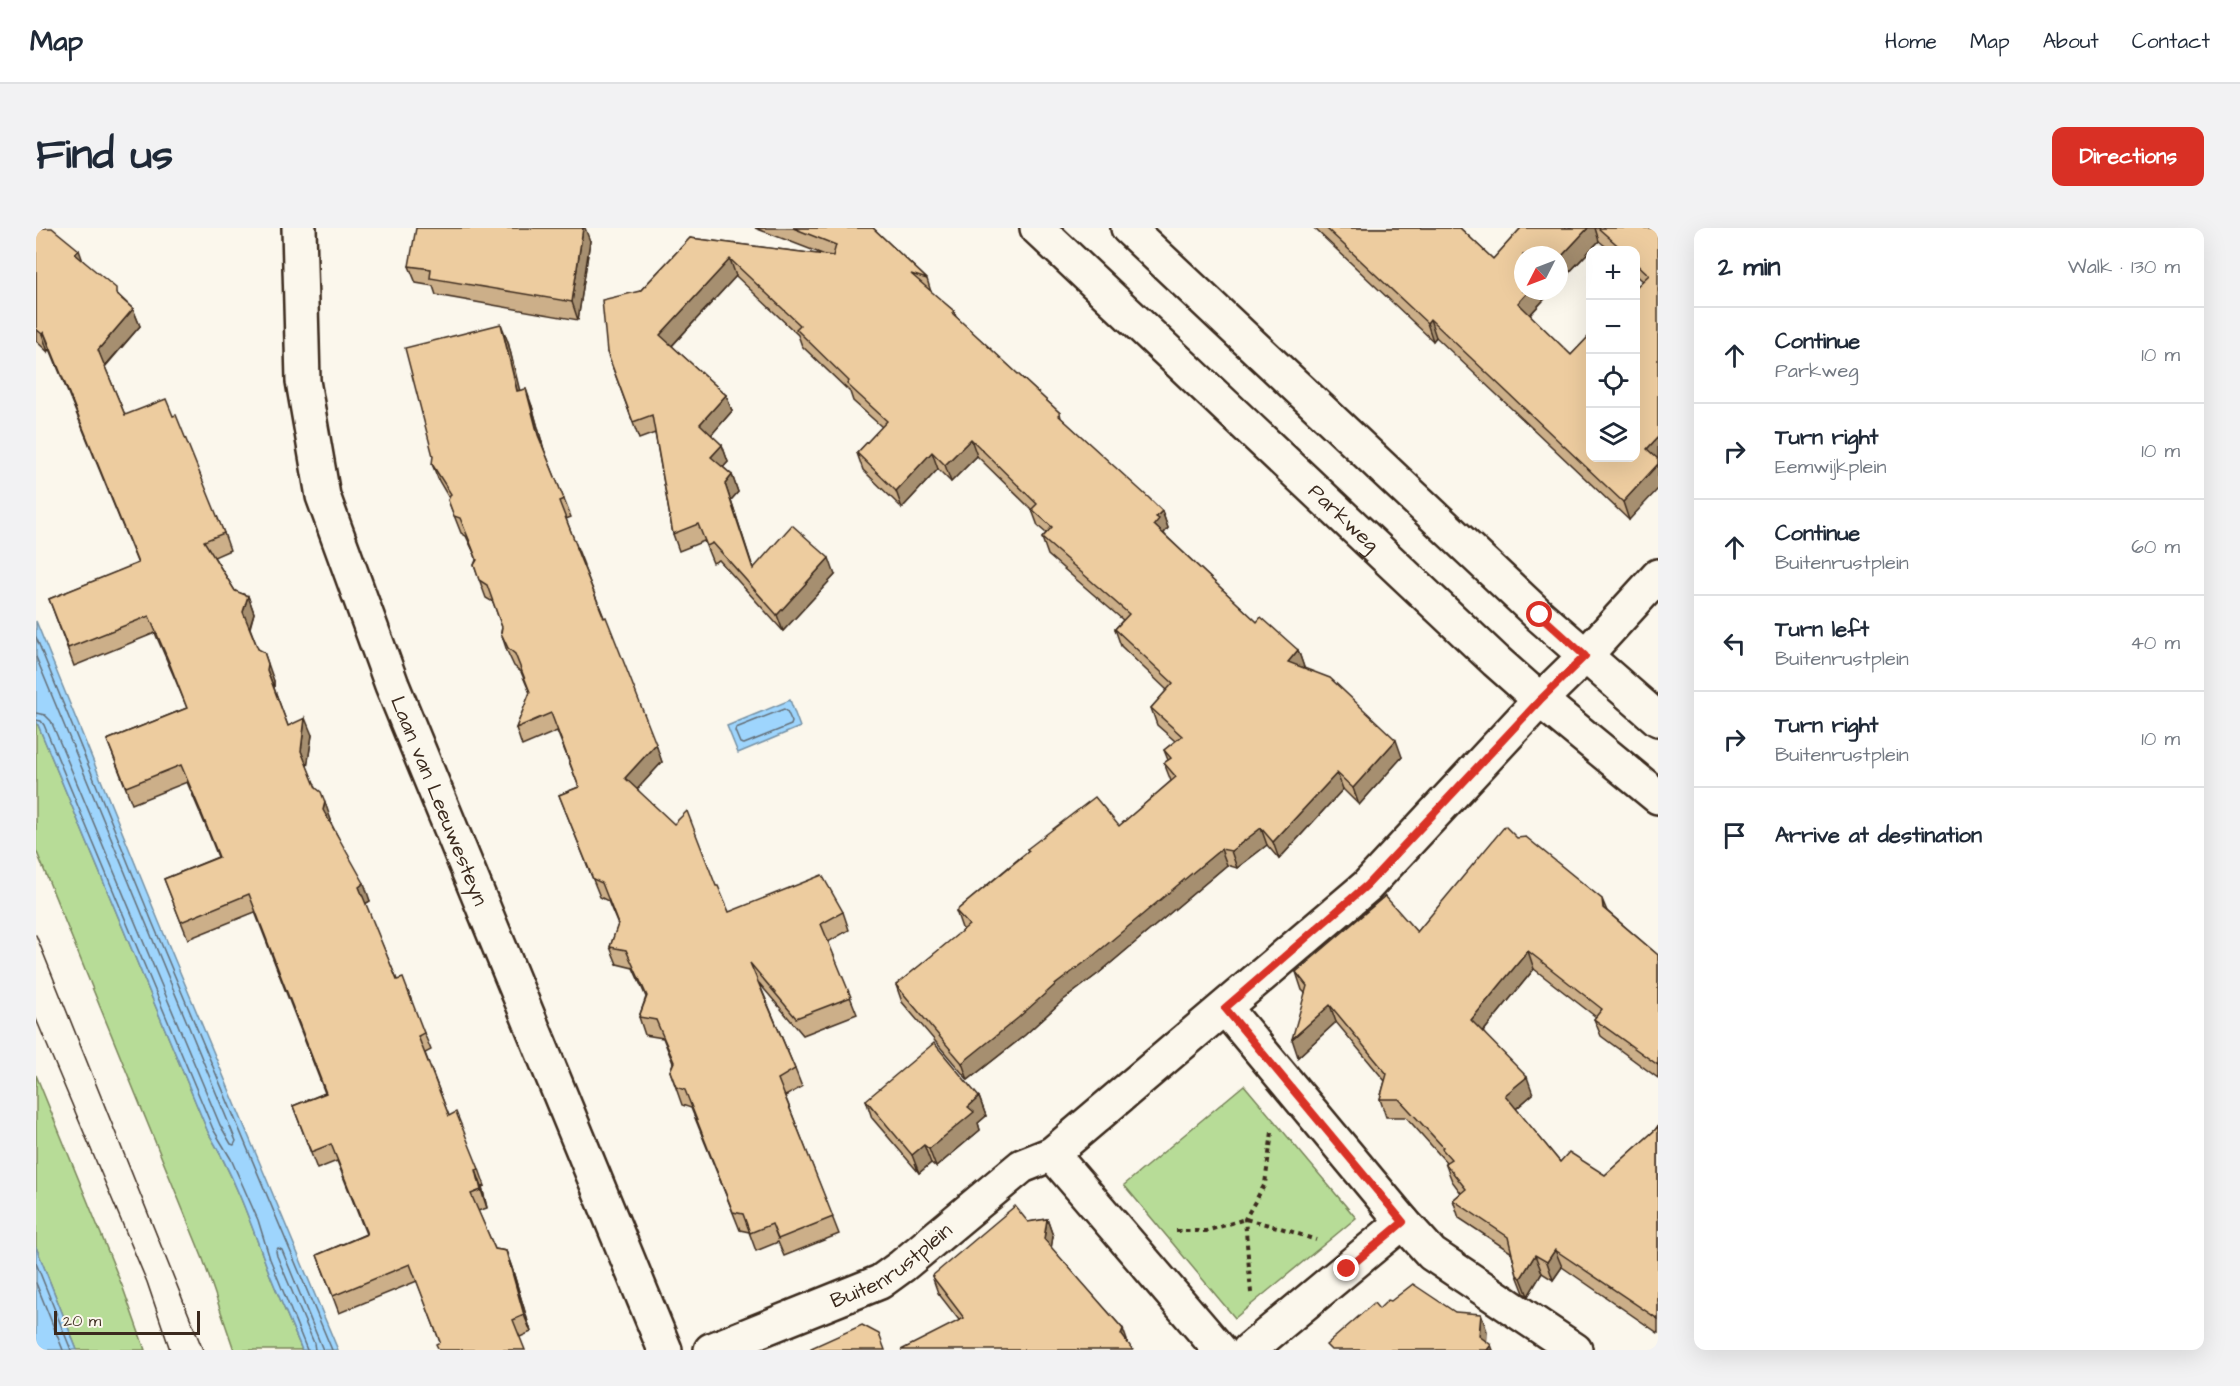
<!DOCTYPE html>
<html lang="en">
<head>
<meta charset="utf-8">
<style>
  body { margin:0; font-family:"Architects Daughter",sans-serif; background:#f2f2f3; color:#1f2937 }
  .controls { position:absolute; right:18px; top:18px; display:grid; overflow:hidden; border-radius:12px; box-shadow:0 6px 24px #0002 }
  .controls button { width:54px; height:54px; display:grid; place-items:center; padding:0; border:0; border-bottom:2px solid #e0e1e3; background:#fff; color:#1f2937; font:30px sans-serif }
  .compass { position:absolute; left:1478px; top:18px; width:54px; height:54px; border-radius:50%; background:#fff; box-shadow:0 6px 24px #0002; rotate:228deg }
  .scale { position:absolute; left:18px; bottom:15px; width:146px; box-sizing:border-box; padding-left:6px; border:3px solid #3b2a1e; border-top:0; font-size:16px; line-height:21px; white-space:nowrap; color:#3b2a1e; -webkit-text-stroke:4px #fbf7ec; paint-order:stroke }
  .stop { position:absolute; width:18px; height:18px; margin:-14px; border:4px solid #d93025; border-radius:50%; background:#fff }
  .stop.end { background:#d93025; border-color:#fff; box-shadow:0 2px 6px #0008 }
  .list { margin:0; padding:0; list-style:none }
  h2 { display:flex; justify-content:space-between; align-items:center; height:78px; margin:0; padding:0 24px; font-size:26px }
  h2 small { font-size:20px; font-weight:400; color:#747a83 }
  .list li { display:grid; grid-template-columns:39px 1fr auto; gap:18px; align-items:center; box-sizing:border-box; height:96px; padding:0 24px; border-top:2px solid #e0e1e3 }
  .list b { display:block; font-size:22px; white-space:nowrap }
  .list p { margin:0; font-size:20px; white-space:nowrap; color:#747a83 }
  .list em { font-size:20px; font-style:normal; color:#747a83 }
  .icon { flex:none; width:33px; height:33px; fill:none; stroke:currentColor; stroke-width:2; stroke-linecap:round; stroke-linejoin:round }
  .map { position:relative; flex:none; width:1622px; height:1122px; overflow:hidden; border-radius:12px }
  header { display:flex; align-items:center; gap:36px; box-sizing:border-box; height:84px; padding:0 30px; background:#fff; border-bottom:2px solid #e0e1e3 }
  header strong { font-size:28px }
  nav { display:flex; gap:33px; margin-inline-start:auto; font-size:21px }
  .intro { display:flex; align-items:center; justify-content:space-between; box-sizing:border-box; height:144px; padding:0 36px }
  h1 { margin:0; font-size:42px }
  .button { padding:15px 27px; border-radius:12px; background:#d93025; color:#fff; font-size:21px; font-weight:700 }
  main { display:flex; gap:36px; padding:0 36px }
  aside { flex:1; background:#fff; border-radius:12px; box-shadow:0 6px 24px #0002 }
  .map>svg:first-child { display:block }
  .green { fill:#b7dc97; stroke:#79835a; stroke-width:1.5 }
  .water { fill:#9ed5fd; stroke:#7691a4; stroke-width:1.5 }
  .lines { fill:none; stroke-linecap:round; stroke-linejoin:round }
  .shore { stroke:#636e77; stroke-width:1.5 }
  .street-casing { stroke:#3b2a1e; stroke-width:38 }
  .secondary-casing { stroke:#3b2a1e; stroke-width:38 }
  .path { stroke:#3b2a1e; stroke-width:4; stroke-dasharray:4.5 4.5; stroke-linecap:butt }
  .street { stroke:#fbf7ec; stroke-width:33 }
  .secondary { stroke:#fbf7ec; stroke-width:33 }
  .tram { stroke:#3b2a1e; stroke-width:1.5 }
  .wall { fill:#ccaf89; stroke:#3b2a1e; stroke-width:1.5; fill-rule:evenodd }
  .shaded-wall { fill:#a68f6f; stroke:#3b2a1e; stroke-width:1.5 }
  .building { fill:#edcc9f; stroke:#3b2a1e; stroke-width:1.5 }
  .route { stroke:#d93025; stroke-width:8 }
  .labels { text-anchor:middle; stroke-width:6; stroke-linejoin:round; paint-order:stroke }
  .street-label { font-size:21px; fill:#3b2a1e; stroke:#fbf7ec }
</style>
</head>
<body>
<header>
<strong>Map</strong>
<nav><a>Home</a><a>Map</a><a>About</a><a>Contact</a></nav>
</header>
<div class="intro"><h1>Find us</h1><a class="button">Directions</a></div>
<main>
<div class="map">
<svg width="1622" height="1122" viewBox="0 0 1622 1122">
  <rect width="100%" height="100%" fill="#fbf7ec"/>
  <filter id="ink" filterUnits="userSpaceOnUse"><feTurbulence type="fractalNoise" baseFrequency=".0167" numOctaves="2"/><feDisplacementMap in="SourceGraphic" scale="12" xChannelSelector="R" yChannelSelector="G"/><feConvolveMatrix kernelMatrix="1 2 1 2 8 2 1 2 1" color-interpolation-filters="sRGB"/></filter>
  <g filter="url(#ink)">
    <g class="green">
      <path d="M 0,492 L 172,904 C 196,944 212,987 228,1031 C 239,1062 254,1092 266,1122 L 198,1122 L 167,1031 L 0,622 Z"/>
      <path d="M 0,847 L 87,1060 L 109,1122 L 41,1122 L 0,1019 Z"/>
      <path d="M 1208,857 L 1320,990 L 1199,1090 L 1088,957 Z"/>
    </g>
    <g class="water">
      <path d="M 0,393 L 123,694 L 302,1122 L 266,1122 C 254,1092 239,1062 228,1031 C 212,987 196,944 172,904 L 0,492 Z"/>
      <path d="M 754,472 L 764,499 L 702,525 L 691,498 Z"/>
      <path d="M 0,1019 L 41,1122 L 0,1122 Z"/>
    </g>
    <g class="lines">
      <g class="shore">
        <path d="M 0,409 L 117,696 L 296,1122"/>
        <path d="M 0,429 L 200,913 L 198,917 L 195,916 L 184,897 L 15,493 L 9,487 L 0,485"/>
        <path d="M 748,481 L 751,483 L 756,494 L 755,497 L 708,516 L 704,515 L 699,503 L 700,500 Z"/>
        <path d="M 0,492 L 5,493 L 8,497 L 177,901 L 195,931 L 222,992 L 234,1031 L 271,1122"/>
        <path d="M 0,1035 L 35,1122"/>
        <path d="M 0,1055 L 27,1122"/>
        <path d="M 279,1122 L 278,1115 L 241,1028 L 240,1023 L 242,1020 L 246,1022 L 287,1122"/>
      </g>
      <g class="street-casing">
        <g id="street">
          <path id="s1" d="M 263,0 L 267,153 L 287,268 L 356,457 L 629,1122"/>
          <path d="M 1189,780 L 1367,994 L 1213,1122"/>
          <path d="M 1016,926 L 1184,1122"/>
          <path d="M 1367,994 L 1396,1026 L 1539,1122"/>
          <path id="s2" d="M 675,1122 L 844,1054 L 866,1038 L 986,938 L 1016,926 L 1331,658 L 1504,472 L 1549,428 L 1622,348"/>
        </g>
      </g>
      <g class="secondary-casing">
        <g id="secondary">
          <path id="s3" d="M 1001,0 L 1460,433 L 1504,472 L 1622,569"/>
          <path d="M 1092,0 L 1504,388 L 1622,491"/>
        </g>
      </g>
      <g class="path">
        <path d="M 1140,1003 L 1170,1003 L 1209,991 L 1245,1000 L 1280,1012"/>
        <path d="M 1215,1065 L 1209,991 L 1229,956 L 1236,904"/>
      </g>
      <use href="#street" class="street"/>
      <use href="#secondary" class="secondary"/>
      <g class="tram">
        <path d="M 0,707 L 167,1122"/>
        <path d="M 0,791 L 111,1054 L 134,1122"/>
      </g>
    </g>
    <g class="wall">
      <path d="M 0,0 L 46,32 L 97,81 L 104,98 L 69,139 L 89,187 L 137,188 L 188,305 L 194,322 L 178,329 L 199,363 L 212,368 L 218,385 L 214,400 L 222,421 L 238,453 L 238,460 L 252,498 L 276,507 L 271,539 L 280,560 L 295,592 L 295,595 L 334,673 L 329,676 L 361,752 L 388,805 L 395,822 L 389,825 L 413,888 L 443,941 L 449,958 L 446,959 L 451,980 L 442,983 L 459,1021 L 470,1023 L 476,1040 L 495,1104 L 484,1109 L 404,1114 L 381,1053 L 303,1085 L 281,1027 L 330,1006 L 301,933 L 281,941 L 257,878 L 289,865 L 219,684 L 152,711 L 128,651 L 182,629 L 171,601 L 151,554 L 96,576 L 71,512 L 151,480 L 139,451 L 119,405 L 38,438 L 13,371 L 102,336 L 14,121 L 12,124 L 0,113 Z"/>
      <path d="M 719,0 L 837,0 L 891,51 L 895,64 L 918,83 L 920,89 L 1024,185 L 1025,190 L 1126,283 L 1132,300 L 1128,305 L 1129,307 L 1221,394 L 1262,422 L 1268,440 L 1366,529 L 1323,577 L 1307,561 L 1243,631 L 1231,617 L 1201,640 L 1191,637 L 1063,745 L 1026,773 L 989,807 L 932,852 L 866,774 L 860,757 L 928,702 L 926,700 L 920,683 L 992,623 L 991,621 L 1083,598 L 1135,553 L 1128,535 L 1132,532 L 1128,522 L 1139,513 L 1121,497 L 1115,480 L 1131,462 L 1085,418 L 1079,401 L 1087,392 L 1012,327 L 1006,310 L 1010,305 L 1002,298 L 996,282 L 941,228 L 915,254 L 902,241 L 866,280 L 827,242 L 821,225 L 846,199 L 817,173 L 814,164 L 766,118 L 762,107 L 700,48 L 636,118 L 690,167 L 696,183 L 675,207 L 686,217 L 692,234 L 687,239 L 696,247 L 702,264 L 695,272 L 717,341 L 799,347 L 747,403 L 683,332 L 677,335 L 668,313 L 643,323 L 637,306 L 619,205 L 603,211 L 571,124 L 604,63 L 654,10 L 789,27 Z"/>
      <path d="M 1278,0 L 1424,0 L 1457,31 L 1485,0 L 1622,0 L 1593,292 L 1400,109 L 1397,113 ZM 1563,13 L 1574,22 L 1599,22 L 1599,46 L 1607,53 L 1535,127 L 1494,87 L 1516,63 L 1487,63 L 1523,27 L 1523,55 Z"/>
      <path d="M 554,13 L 542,92 L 400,67 L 397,58 L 380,55 L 373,38 Z"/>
      <path d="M 472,114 L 483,162 L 496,178 L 507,219 L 535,289 L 530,291 L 548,337 L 547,337 L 626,534 L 601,561 L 680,658 L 693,684 L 807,684 L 813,702 L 792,714 L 821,786 L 767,807 L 723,755 L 759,841 L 766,859 L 749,868 L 803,1006 L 748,1028 L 742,1014 L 720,1023 L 713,1004 L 704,1002 L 655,880 L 646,877 L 634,843 L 637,835 L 627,810 L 609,807 L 603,789 L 610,769 L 597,740 L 581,736 L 574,719 L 582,697 L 572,673 L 564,669 L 523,567 L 543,559 L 521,503 L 486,518 L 480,500 L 494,465 L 485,444 L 478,438 L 471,423 L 465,405 L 466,399 L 457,374 L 450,370 L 438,337 L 440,332 L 439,327 L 430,308 L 425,305 L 412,272 L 413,270 L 403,253 L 396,236 Z"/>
      <path d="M 1481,610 L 1571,683 L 1622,727 L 1622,850 L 1565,808 L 1558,791 L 1560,789 L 1498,741 L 1447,804 L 1497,866 L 1480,881 L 1524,934 L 1569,947 L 1619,902 L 1622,898 L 1622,1105 L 1526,1039 L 1517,1052 L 1506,1045 L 1492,1068 L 1488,1065 L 1481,1047 L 1476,1025 L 1423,990 L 1417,972 L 1425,965 L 1416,953 L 1409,935 L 1410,934 L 1370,889 L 1350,889 L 1344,871 L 1349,853 L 1300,794 L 1262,829 L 1269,765 L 1266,762 L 1260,744 L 1381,704 Z"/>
      <path d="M 943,869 L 950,888 L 942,895 L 944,902 L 900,939 L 895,935 L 883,945 L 836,890 L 830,872 Z"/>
      <path d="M 1011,991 L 1017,1008 L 1015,1020 L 1087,1101 L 923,1092 L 902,1065 L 896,1048 L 992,994 Z"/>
    </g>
    <g class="shaded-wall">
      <path d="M 547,0 L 549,0 L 554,13 L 542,92 L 536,74 Z"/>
      <path d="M 1552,0 L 1559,0 L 1563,13 L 1523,55 L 1523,31 Z"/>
      <path d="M 43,22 L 49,39 L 39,26 Z"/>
      <path d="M 694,31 L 700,48 L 630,124 L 624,107 Z"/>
      <path d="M 1493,63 L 1516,63 L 1488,93 L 1482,75 Z"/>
      <path d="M 97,81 L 104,98 L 68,139 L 62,122 Z"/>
      <path d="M 1394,91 L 1400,109 L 1397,113 L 1391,95 Z"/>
      <path d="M 465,96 L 472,114 L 488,180 L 481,163 Z"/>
      <path d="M 8,104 L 14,121 L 12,124 L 6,106 Z"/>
      <path d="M 490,161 L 496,178 L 509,225 L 502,207 Z"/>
      <path d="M 690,167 L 696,183 L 670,213 L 664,196 Z"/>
      <path d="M 1622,209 L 1622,234 L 1611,221 Z"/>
      <path d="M 935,211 L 941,228 L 915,254 L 909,237 Z"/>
      <path d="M 686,217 L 692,234 L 681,246 L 675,229 Z"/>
      <path d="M 896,224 L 902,241 L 866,280 L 860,263 Z"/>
      <path d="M 1622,236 L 1622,261 L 1593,292 L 1587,274 Z"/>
      <path d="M 696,247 L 702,264 L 695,272 L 723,358 L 689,256 Z"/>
      <path d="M 1126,283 L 1132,300 L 1128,305 L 1129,308 L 1118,297 L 1120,289 Z"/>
      <path d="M 793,330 L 799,347 L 747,403 L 741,387 Z"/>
      <path d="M 212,368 L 218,385 L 213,401 L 207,384 Z"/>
      <path d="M 1262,422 L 1268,439 L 1258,450 L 1252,434 Z"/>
      <path d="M 228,424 L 238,453 L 238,460 L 231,442 Z"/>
      <path d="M 269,490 L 276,507 L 271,540 L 265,523 Z"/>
      <path d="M 1360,512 L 1366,529 L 1323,577 L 1317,560 Z"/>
      <path d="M 620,516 L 626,534 L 595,568 L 589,550 Z"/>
      <path d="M 1301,545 L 1307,561 L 1243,631 L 1237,614 Z"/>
      <path d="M 289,574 L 295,592 L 294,600 L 287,582 Z"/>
      <path d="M 1225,600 L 1231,617 L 1201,640 L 1195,623 Z"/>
      <path d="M 1185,621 L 1191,637 L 1063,745 L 1026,773 L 989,807 L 932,852 L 926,835 L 1020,756 Z"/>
      <path d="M 328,655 L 334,673 L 329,676 L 323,659 Z"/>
      <path d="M 1566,671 L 1573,688 L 1567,680 Z"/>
      <path d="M 1492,723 L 1498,741 L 1442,810 L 1435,792 Z"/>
      <path d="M 1294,777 L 1300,794 L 1262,829 L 1256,811 Z"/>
      <path d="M 1491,849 L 1497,866 L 1475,885 L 1469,867 Z"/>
      <path d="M 943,869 L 950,888 L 942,895 L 944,902 L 900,939 L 893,921 L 932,879 Z"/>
      <path d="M 888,917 L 895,935 L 883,945 L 876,927 Z"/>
      <path d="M 440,942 L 446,959 L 451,980 L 445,962 Z"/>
      <path d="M 1011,991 L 1017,1008 L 1014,1028 L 1008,1011 Z"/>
      <path d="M 1519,1022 L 1526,1039 L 1517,1052 L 1511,1034 Z"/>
      <path d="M 470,1023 L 476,1040 L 495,1104 L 488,1087 Z"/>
      <path d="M 1499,1027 L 1506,1045 L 1492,1068 L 1485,1050 Z"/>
      <path d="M 1445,1086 L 1451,1103 L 1450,1122 L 1443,1108 Z"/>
      <path d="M 1087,1101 L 1093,1118 L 1085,1106 Z"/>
      <path d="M 1455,1117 L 1457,1122 L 1451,1122 Z"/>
    </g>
    <g class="building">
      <path d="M 0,0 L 16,0 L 43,22 L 39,26 L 80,60 L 80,66 L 97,81 L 62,122 L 89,187 L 130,171 L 137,188 L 140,187 L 188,305 L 168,313 L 199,363 L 212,368 L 207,384 L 222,421 L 228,424 L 232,436 L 231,442 L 252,498 L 269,490 L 265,523 L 280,560 L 285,564 L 289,574 L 287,582 L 328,655 L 323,659 L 361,752 L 367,750 L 388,805 L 382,808 L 413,888 L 420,884 L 443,941 L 440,942 L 445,962 L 435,966 L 459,1021 L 470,1023 L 488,1087 L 477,1092 L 489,1122 L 403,1122 L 400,1116 L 404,1114 L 374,1036 L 297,1068 L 281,1027 L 331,1006 L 295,916 L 275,924 L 257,878 L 290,865 L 213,666 L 145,694 L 128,651 L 183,629 L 165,584 L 145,537 L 90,559 L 71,512 L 151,480 L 133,434 L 113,388 L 32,420 L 13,371 L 102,335 L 8,104 L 6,106 L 0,101 Z"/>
      <path d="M 380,0 L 547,0 L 536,74 L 394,50 L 395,41 L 373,38 Z"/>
      <path d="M 757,0 L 837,0 L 891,51 L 875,46 L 918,83 L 916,85 L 1024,185 L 1022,187 L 1113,270 L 1126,283 L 1120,289 L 1123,291 L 1118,297 L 1221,394 L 1225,389 L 1262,422 L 1252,434 L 1294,450 L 1360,512 L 1317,560 L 1301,545 L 1237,614 L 1225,600 L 1195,623 L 1185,621 L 1057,728 L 1020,756 L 982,790 L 926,835 L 860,757 L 933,697 L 920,683 L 993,623 L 991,621 L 1059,569 L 1083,598 L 1140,549 L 1128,535 L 1135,530 L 1128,522 L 1146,508 L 1115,480 L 1137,455 L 1079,401 L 1093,386 L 1006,310 L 1016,299 L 996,281 L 1001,276 L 935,211 L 909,237 L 896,224 L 860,263 L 821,225 L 851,193 L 811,156 L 813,153 L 760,101 L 764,97 L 694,31 L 624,107 L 690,167 L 664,196 L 686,217 L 675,229 L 696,247 L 689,256 L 717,341 L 756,297 L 793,330 L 741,387 L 677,315 L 671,318 L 662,296 L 637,306 L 616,187 L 597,194 L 571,124 L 566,72 L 604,63 L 654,10 L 797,28 L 800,17 Z"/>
      <path d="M 1290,0 L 1424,0 L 1457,31 L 1485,0 L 1552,0 L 1523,31 L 1523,27 L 1487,27 L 1487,63 L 1493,63 L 1482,75 L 1535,127 L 1554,107 L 1554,230 L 1599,230 L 1599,60 L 1613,47 L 1599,34 L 1599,22 L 1587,22 L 1562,0 L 1622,0 L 1622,209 L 1611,221 L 1622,231 L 1622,236 L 1587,274 L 1394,91 L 1391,95 Z"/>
      <path d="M 465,96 L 481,163 L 490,161 L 502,207 L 528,271 L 523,273 L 541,319 L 540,320 L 568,390 L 570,389 L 620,516 L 589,550 L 638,596 L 651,583 L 680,658 L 682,658 L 693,684 L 786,647 L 807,684 L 785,696 L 815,769 L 760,790 L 714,735 L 759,841 L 742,851 L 797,989 L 742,1011 L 736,996 L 714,1005 L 707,986 L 697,984 L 649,862 L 640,859 L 634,843 L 638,834 L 620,792 L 603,789 L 611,768 L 590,722 L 574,719 L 582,696 L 566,655 L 557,651 L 523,567 L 543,559 L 515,485 L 480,500 L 494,464 L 479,426 L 472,420 L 465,405 L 466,399 L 451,357 L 443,352 L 438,337 L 441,332 L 432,309 L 424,290 L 418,288 L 412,272 L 415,266 L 396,236 L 397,228 L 369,120 Z"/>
      <path d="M 1469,598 L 1481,610 L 1490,609 L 1566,671 L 1567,680 L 1622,727 L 1622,837 L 1558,791 L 1566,781 L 1492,723 L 1435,792 L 1491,849 L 1469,867 L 1524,934 L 1533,924 L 1569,947 L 1619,902 L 1622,898 L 1622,1091 L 1519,1022 L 1511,1034 L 1499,1027 L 1485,1050 L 1481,1047 L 1472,1009 L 1417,972 L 1430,961 L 1409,935 L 1415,931 L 1406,921 L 1407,919 L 1363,871 L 1344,871 L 1351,846 L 1294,777 L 1256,811 L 1271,758 L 1260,744 L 1349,668 L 1381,704 Z"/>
      <path d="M 898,815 L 943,869 L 932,879 L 938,884 L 893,921 L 888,917 L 876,927 L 830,872 Z"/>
      <path d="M 979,978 L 992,994 L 1011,991 L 1008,1011 L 1087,1101 L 1085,1106 L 1097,1122 L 865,1122 L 928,1090 L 896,1048 Z"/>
      <path d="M 1377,1056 L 1419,1084 L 1445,1086 L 1443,1108 L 1455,1117 L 1451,1122 L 1295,1122 L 1290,1117 L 1338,1075 L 1343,1081 L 1352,1072 L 1355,1073 Z"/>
      <path d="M 826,1097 L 843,1106 L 849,1122 L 774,1122 L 775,1120 Z"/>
    </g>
  </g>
  <g class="lines" filter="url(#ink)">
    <path class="route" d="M 1311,1041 L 1367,994 L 1189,780 L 1331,657 L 1504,472 L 1549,428 L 1504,387"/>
  </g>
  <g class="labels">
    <g class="street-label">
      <text dy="7" stroke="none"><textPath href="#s3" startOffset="422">Parkweg</textPath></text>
      <text dy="7" stroke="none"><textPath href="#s1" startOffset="596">Laan van Leeuwesteyn</textPath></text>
      <text dy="7" stroke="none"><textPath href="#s2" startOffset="200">Buitenrustplein</textPath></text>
    </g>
  </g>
</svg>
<div class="controls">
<button>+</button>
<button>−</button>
<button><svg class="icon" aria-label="locate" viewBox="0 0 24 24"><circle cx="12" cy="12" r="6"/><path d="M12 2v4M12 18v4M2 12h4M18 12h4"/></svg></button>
<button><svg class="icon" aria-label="layers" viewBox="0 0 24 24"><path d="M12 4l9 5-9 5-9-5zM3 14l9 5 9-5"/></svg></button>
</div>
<svg class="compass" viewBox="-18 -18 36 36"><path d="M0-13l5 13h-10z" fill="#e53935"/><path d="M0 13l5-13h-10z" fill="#747a83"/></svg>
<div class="scale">20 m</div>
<div class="stop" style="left:1504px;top:387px"></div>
<div class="stop end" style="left:1311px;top:1041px"></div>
</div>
<aside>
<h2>2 min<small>Walk · 130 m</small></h2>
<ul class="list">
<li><svg class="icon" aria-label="ahead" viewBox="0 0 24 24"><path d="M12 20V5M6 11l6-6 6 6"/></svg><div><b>Continue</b><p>Parkweg</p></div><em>10 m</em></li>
<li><svg class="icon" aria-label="right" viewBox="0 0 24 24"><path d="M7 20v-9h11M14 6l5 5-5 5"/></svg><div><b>Turn right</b><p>Eemwijkplein</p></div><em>10 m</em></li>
<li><svg class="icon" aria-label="ahead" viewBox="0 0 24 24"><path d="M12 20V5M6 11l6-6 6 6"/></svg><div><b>Continue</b><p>Buitenrustplein</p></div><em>60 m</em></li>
<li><svg class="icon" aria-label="left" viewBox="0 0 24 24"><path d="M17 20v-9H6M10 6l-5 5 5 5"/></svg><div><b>Turn left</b><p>Buitenrustplein</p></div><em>40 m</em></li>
<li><svg class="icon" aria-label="right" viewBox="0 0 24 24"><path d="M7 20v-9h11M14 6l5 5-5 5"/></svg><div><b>Turn right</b><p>Buitenrustplein</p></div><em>10 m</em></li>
<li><svg class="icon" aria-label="arrive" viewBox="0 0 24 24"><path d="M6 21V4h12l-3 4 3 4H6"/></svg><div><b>Arrive at destination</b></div></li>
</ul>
</aside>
</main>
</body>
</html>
